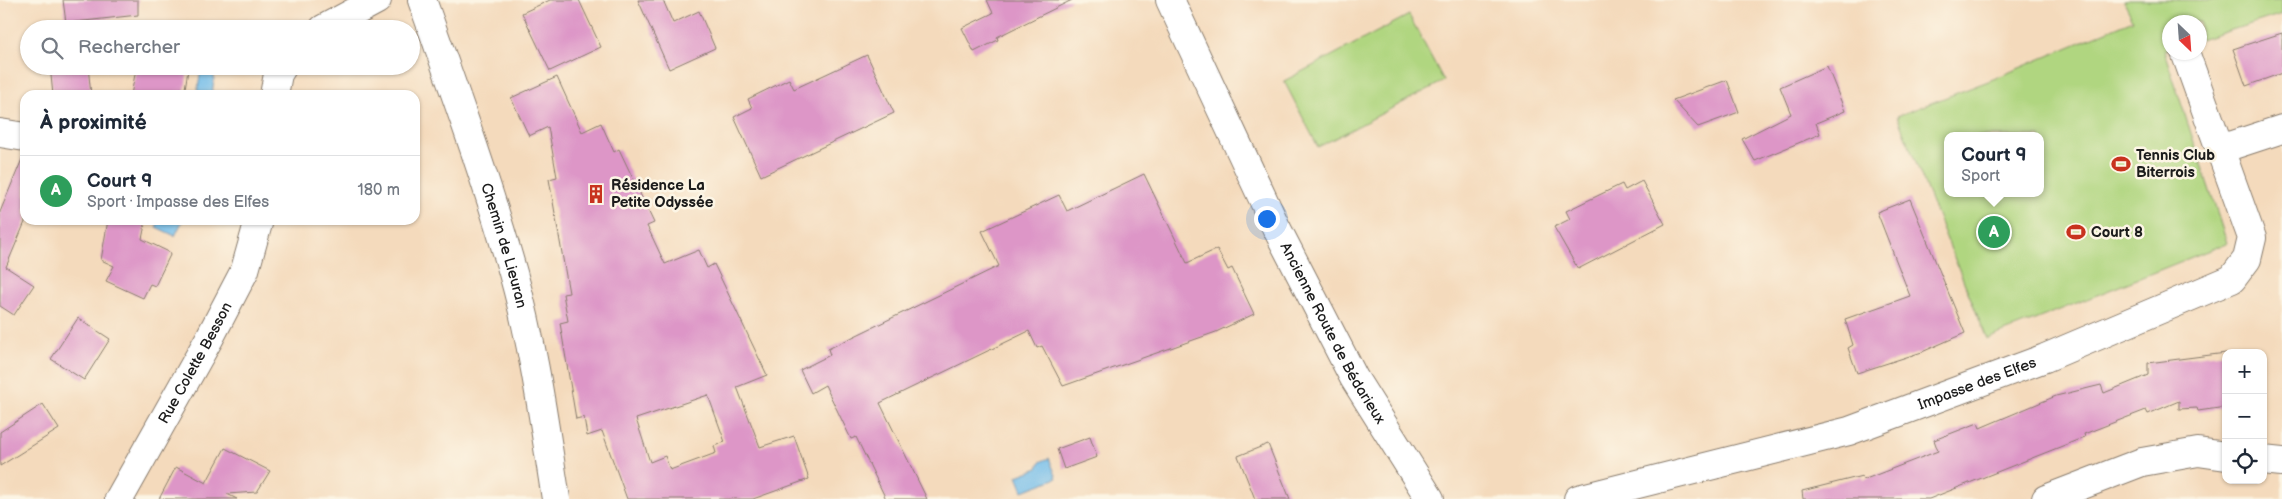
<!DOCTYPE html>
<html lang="fr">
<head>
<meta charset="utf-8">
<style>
  body { margin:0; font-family:"Balsamiq Sans",sans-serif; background:#f2f2f3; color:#1f2937 }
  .controls { position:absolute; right:15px; bottom:15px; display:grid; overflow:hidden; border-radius:10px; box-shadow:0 1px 4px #0004 }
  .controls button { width:45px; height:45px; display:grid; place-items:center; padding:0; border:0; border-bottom:1px solid #e0e1e3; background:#fff; color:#1f2937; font:25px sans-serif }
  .compass { position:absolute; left:2162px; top:15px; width:45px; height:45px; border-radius:50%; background:#fff; box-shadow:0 1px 4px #0004; rotate:155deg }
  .you { position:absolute; left:1266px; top:218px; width:18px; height:18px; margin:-12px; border:4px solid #fff; border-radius:50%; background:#1a73e8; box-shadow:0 0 0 8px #1a73e833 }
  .badge { display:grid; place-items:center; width:32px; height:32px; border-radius:50%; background:#1a73e8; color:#fff; font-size:16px; font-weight:700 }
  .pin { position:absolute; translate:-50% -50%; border:2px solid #fff; box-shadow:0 1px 5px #0006 }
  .popup { position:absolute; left:1944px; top:132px; width:100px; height:65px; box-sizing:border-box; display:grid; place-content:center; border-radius:10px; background:#fff; filter:drop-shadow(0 1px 4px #0005); font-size:16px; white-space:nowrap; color:#747a83 }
  .popup b { font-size:19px; color:#1f2937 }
  .popup::after { content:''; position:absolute; left:50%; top:100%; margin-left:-10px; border:10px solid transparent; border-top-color:#fff }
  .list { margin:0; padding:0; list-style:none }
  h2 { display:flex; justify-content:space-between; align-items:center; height:65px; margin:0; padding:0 20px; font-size:21px }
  h2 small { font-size:16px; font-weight:400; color:#747a83 }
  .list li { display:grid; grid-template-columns:32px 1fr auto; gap:15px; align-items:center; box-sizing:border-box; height:70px; padding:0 20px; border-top:1px solid #e0e1e3 }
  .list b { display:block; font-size:19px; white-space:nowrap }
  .list p { margin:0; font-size:16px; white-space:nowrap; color:#747a83 }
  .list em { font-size:16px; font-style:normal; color:#747a83 }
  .icon { flex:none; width:28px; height:28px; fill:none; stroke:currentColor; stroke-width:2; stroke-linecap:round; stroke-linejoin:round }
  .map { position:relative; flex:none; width:2282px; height:499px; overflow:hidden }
  .search { position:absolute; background:#fff; box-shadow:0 1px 4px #0004; left:20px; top:20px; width:400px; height:55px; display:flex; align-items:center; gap:12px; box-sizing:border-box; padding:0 18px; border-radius:28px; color:#747a83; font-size:19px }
  .panel { position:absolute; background:#fff; box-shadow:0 1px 4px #0004; left:20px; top:90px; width:400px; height:135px; border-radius:15px }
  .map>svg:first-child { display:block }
  .green { fill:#b0d680; stroke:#66794e; fill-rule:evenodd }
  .water { fill:#71bcea; stroke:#466c83 }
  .building { fill:#dd96c7; fill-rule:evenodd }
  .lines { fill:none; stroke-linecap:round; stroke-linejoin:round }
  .minor-casing { stroke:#887b6c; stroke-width:30 }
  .minor { stroke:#fff; stroke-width:28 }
  .labels { text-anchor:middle; stroke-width:5; stroke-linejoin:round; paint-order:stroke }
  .poi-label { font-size:15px; font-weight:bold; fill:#1c1c1c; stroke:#fcf5e5; text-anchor:start }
  .street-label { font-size:15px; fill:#1c1c1c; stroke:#fcf5e5 }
</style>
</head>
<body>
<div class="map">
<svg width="2282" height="499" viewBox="0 0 2282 499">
  <rect width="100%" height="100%" fill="#fcf5e5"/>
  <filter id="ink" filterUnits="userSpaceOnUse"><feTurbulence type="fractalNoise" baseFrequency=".02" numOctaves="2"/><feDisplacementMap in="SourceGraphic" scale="10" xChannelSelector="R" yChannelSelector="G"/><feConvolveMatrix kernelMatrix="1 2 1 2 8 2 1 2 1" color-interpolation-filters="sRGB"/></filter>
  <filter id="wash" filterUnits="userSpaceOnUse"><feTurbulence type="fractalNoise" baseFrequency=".0096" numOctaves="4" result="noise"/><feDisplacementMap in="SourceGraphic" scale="20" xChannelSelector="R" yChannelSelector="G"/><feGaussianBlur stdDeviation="1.12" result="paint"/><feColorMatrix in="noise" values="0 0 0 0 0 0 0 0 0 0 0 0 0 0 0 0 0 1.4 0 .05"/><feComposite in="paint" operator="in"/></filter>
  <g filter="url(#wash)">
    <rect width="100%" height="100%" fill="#f4dabc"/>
    <g class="green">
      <path d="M 2123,0 L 2282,0 L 2282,14 L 2200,40 L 2200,22 L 2170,22 L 2169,49 L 2164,51 L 2227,243 L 1987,339 L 1897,116 L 1991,80 L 2133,20 ZM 1948,136 L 2040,136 L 2040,193 L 1948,193 Z"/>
      <path d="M 1409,15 L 1444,81 L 1318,147 L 1284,81 Z"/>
    </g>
    <g class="water">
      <path d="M 201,69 L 215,71 L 212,95 L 197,95 Z"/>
      <path d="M 160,220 L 183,220 L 175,236 L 156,227 Z"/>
      <path d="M 1049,458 L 1057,478 L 1023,491 L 1017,476 L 1038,468 L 1040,462 Z"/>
    </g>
    <g id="blocks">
      <g class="building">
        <path d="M 63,0 L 138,0 L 138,15 L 66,23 Z"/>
        <path d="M 550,0 L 579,0 L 601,47 L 550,71 L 522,13 Z"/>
        <path d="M 638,0 L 663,0 L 673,23 L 699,11 L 715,48 L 669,69 Z"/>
        <path d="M 987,0 L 1072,0 L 997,37 L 998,40 L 974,52 L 962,28 L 993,13 Z"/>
        <path d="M 2282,33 L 2282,73 L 2246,86 L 2233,49 Z"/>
        <path d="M 867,55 L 894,113 L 761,176 L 734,117 L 752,108 L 748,99 L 789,79 L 794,89 Z"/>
        <path d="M 50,66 L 88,66 L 91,95 L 53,95 Z"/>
        <path d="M 144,66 L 188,70 L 184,95 L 131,95 L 136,69 L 143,70 Z"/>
        <path d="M 1827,66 L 1845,111 L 1816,123 L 1820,134 L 1755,161 L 1742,139 L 1791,114 L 1780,87 Z"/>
        <path d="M 557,77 L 582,132 L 601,123 L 614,152 L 619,149 L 654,223 L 647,226 L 665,264 L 699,250 L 707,268 L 714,264 L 767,375 L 737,387 L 760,447 L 794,436 L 809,479 L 753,499 L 627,499 L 602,431 L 587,436 L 584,417 L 576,419 L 560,323 L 568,321 L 563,294 L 569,293 L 549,179 L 557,177 L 548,127 L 529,136 L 511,98 ZM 708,395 L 725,442 L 714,446 L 716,453 L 670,470 L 665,456 L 650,462 L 636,419 Z"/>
        <path d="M 1727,80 L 1739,112 L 1698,127 L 1673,100 Z"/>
        <path d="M 25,152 L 25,222 L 6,267 L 34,285 L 14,315 L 0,306 L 0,212 Z"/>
        <path d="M 1144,174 L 1187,263 L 1217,249 L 1228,270 L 1232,268 L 1254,314 L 1216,332 L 1063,386 L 1042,346 L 1037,348 L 1029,331 L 880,403 L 927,499 L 886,499 L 856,437 L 851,439 L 825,385 L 811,393 L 800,370 L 830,355 L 828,349 L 999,266 L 982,231 L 1059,195 L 1067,211 Z"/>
        <path d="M 1642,181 L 1665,224 L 1578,269 L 1554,227 L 1570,219 L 1566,211 L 1622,184 L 1625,190 Z"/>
        <path d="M 1910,199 L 1965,333 L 1922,352 L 1857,373 L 1848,348 L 1853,345 L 1845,319 L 1910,296 L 1877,212 Z"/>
        <path d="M 108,220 L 146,220 L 142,239 L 171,253 L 155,286 L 150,284 L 143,298 L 106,281 L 114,266 L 101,260 Z"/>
        <path d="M 78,318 L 110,339 L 84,380 L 51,359 Z"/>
        <path d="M 2226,353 L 2226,407 L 2198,411 L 2197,408 L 2179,409 L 2179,401 L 2148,414 L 2146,410 L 2084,434 L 2085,437 L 1929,499 L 1803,499 L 1802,491 L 1862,476 L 1863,480 L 1938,451 L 1934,440 L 1978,423 L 1980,428 L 2056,396 L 2101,385 L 2104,393 L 2148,375 L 2148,363 Z"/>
        <path d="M 43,404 L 59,429 L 0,466 L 0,432 Z"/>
        <path d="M 1090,437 L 1097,457 L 1064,469 L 1057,449 Z"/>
        <path d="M 1268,444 L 1290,499 L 1255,499 L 1238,456 Z"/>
        <path d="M 225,448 L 270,471 L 257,492 L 227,494 L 237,499 L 159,499 L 176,467 L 206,483 Z"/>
      </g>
    </g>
  </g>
  <g filter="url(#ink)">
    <use href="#blocks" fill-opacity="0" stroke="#887b6c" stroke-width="1"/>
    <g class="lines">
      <g class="minor-casing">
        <g id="minor">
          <path id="s1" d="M 422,0 C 454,90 487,181 513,273 C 534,347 544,423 556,499"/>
          <path id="s2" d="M 1170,0 L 1276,227 L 1354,378 L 1430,499"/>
          <path d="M 323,29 L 377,0"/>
          <path d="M 274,95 L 278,74 L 283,66"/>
          <path d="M 0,133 L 25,137"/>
          <path d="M 2221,149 L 2282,129"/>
          <path d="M 2263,460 L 2282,462"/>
          <path id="s3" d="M 119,499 L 209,339 L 245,270 L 259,220"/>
          <path id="s4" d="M 1578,499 L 1849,431 L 2045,358 L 2232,279 L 2247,259 L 2252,238 L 2185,52"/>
          <path d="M 2046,499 L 2142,462 L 2198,452 L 2226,456"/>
        </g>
      </g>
      <use href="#minor" class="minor"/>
    </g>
  </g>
  <defs>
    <g id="stadium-bare" transform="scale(1.5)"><path d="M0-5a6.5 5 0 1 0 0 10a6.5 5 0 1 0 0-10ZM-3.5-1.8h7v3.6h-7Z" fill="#c8321e" stroke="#fcf5e5" stroke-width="2.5" paint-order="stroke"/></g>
    <g id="building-bare" transform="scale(1.5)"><path d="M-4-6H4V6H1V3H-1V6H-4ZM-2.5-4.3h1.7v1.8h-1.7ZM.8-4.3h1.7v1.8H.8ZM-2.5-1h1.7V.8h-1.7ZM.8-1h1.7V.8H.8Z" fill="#c8321e" stroke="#fcf5e5" stroke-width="2.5" paint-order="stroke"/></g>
  </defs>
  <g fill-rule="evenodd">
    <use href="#stadium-bare" x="2121" y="164"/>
    <use href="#building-bare" x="596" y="194"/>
    <use href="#stadium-bare" x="2076" y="232"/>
  </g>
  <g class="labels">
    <g class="poi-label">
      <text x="2136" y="160">Tennis Club<tspan x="2136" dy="17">Biterrois</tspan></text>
      <text x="611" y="190">Résidence La<tspan x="611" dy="17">Petite Odyssée</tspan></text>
      <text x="2091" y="237">Court 8</text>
    </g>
    <g class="street-label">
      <text dy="5" stroke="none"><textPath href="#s1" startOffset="259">Chemin de Lieuran</textPath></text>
      <text dy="5" stroke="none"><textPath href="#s2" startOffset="371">Ancienne Route de Bédarieux</textPath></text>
      <text dy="5" stroke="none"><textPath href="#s3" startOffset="156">Rue Colette Besson</textPath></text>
      <text dy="5" stroke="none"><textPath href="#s4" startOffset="416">Impasse des Elfes</textPath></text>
    </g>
  </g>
</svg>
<div class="controls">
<button>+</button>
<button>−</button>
<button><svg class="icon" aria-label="locate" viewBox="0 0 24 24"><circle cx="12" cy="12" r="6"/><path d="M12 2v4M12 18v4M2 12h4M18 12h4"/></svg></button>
</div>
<svg class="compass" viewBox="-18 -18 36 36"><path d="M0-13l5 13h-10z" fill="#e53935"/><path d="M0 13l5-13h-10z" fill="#747a83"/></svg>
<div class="you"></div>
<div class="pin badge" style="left:1994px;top:232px;background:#2e9e5b">A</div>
<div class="popup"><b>Court 9</b>Sport</div>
<div class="search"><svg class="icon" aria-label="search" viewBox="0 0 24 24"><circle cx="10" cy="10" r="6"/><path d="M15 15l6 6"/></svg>Rechercher</div>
<section class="panel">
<h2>À proximité<small></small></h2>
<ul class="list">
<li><span class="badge" style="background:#2e9e5b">A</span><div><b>Court 9</b><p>Sport · Impasse des Elfes</p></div><em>180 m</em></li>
</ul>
</section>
</div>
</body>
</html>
